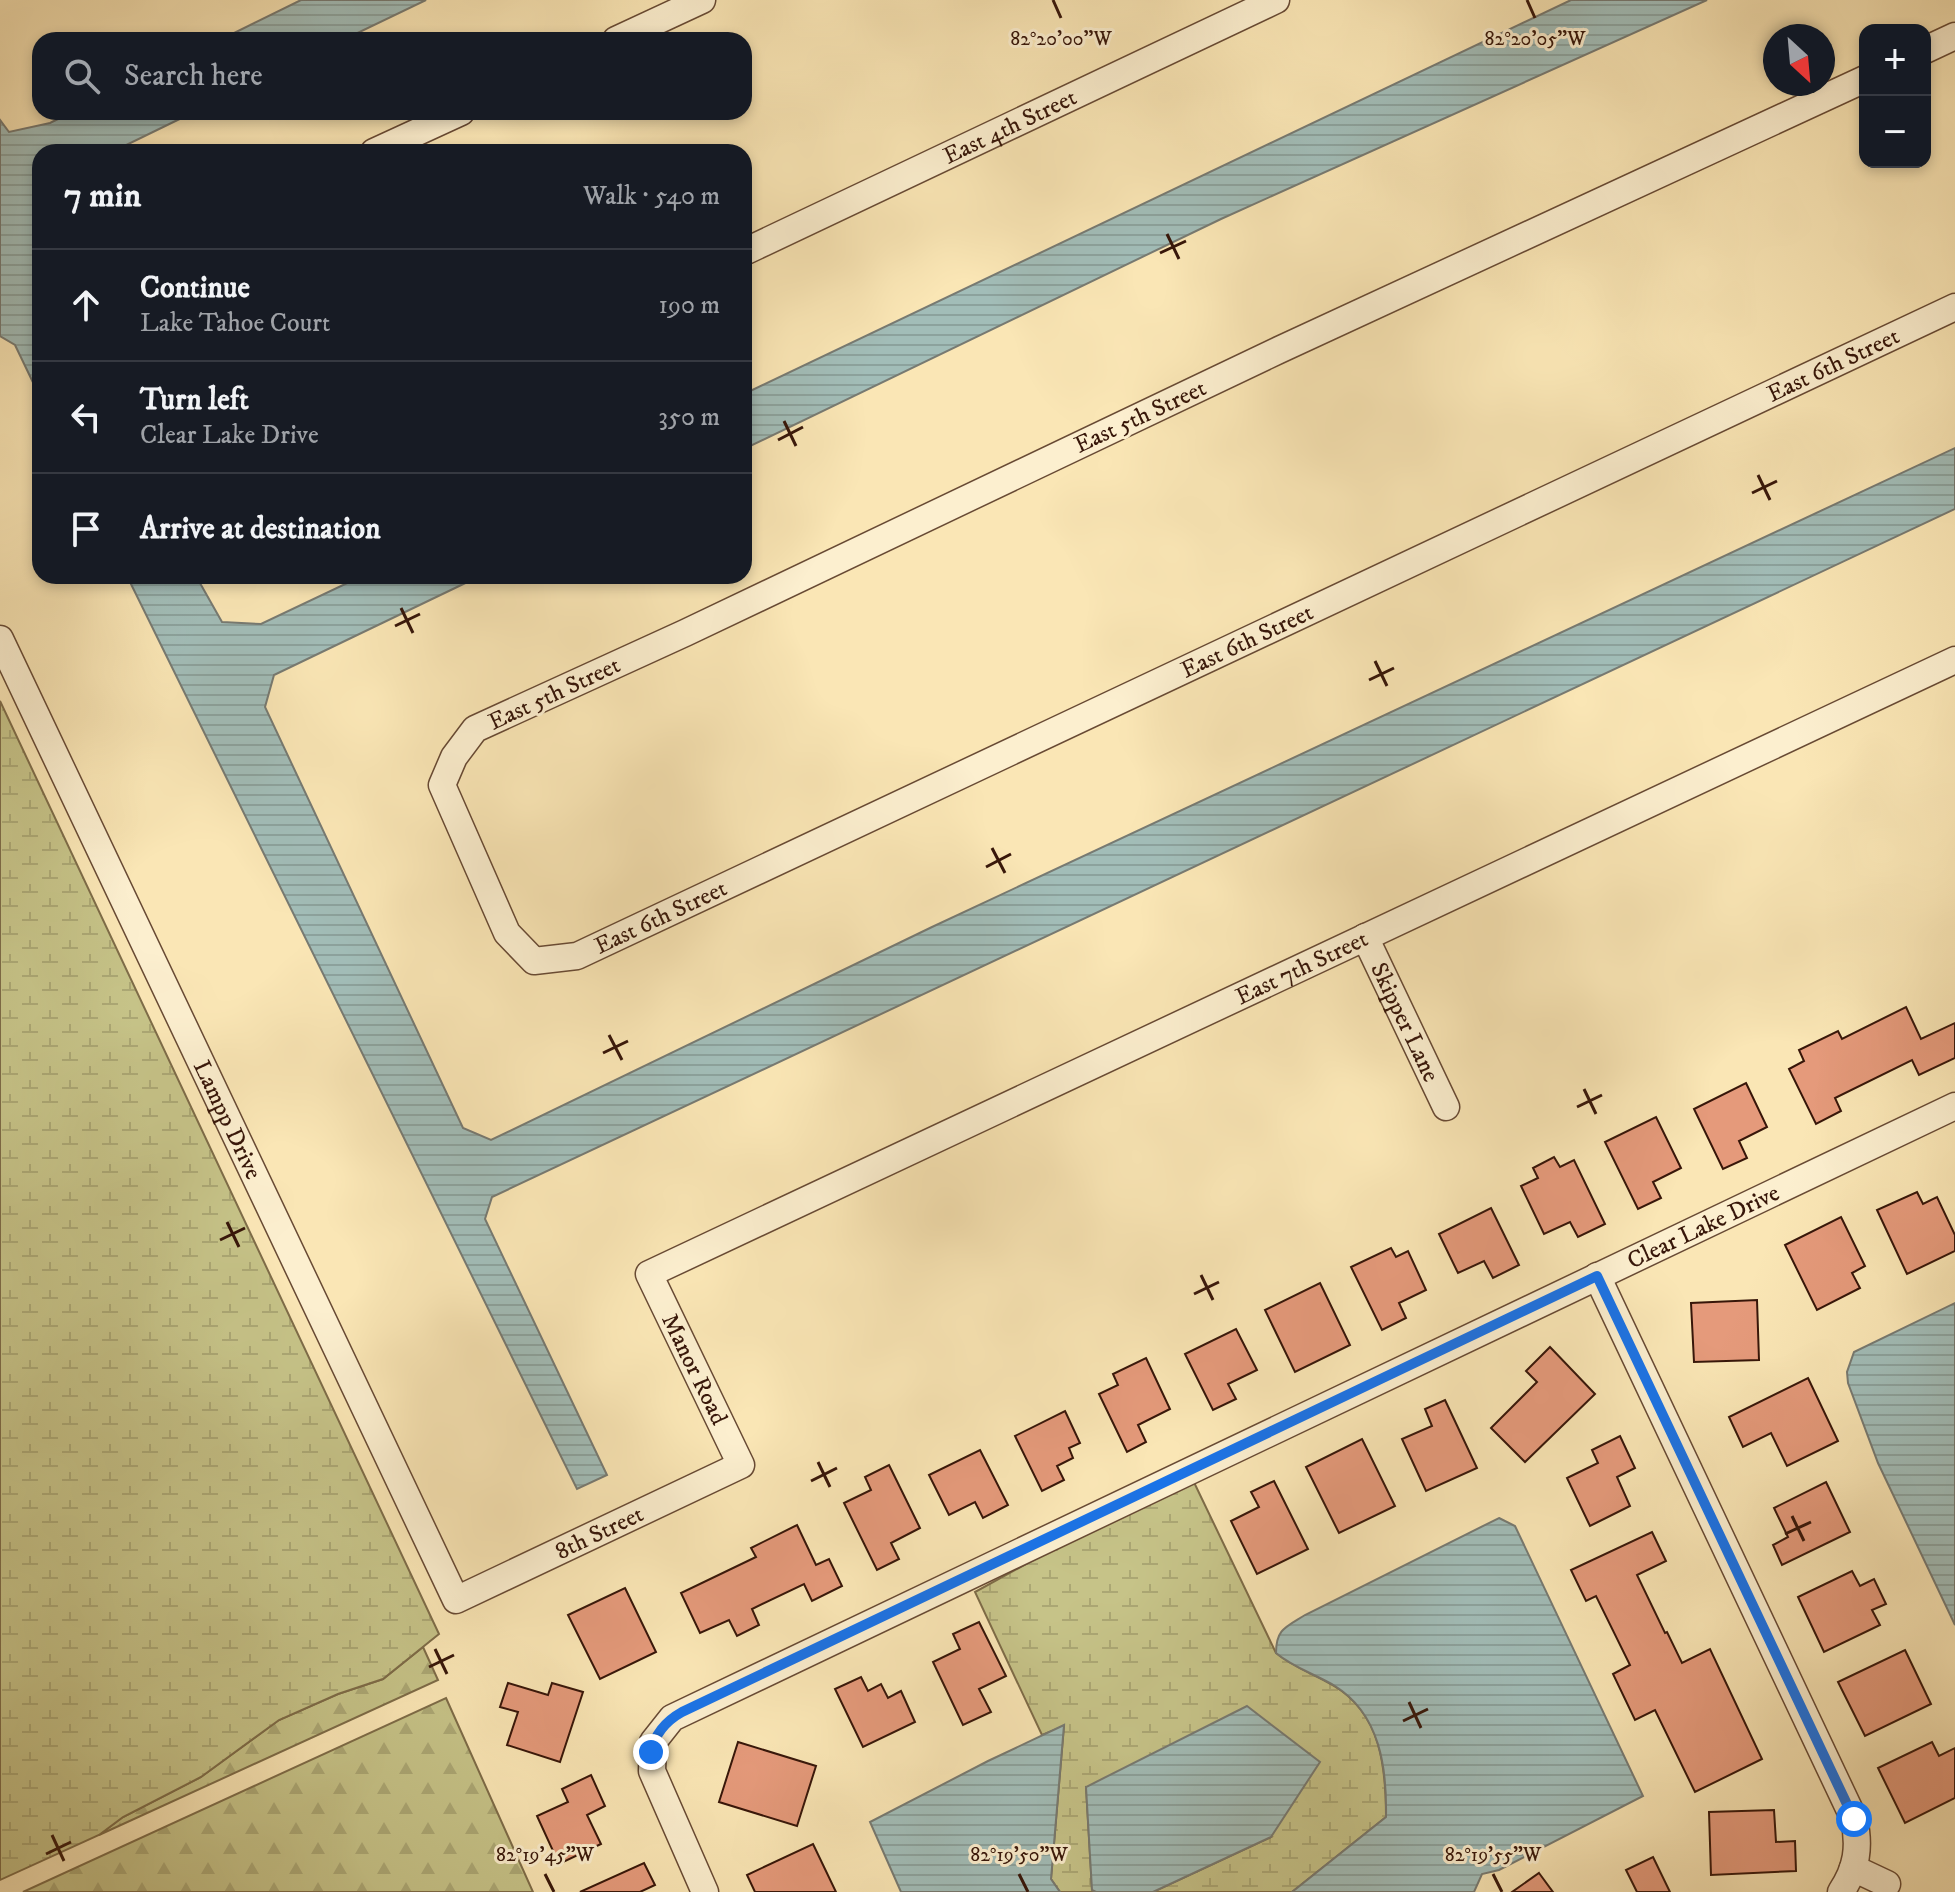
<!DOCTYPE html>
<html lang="en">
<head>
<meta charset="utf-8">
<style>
  body { margin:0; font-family:"IM FELL DW Pica",serif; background:#20242c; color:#f1f3f6 }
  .controls { position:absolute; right:24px; top:24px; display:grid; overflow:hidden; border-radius:16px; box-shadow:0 4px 12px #0003 }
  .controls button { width:72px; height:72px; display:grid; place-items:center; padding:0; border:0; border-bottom:2px solid #363941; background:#171b24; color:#f1f3f6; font:40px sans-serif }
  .compass { position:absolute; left:1763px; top:24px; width:72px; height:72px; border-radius:50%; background:#171b24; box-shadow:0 4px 12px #0003; rotate:154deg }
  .stop { position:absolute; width:24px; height:24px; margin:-18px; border:6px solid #1a73e8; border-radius:50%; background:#fff }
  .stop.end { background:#1a73e8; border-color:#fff; box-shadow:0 2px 8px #0008 }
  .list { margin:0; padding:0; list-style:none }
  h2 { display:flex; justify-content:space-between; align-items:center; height:104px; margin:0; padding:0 32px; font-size:34px }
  h2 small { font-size:26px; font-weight:400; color:#9ea1a6 }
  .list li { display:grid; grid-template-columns:52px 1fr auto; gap:24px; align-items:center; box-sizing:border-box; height:112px; padding:0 32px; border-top:2px solid #363941 }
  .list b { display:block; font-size:30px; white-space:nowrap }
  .list p { margin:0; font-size:26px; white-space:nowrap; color:#9ea1a6 }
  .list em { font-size:26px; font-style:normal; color:#9ea1a6 }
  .icon { flex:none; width:44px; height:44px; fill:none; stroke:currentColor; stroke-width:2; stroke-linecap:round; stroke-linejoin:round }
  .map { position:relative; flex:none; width:1955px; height:1892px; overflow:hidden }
  .search { position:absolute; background:#171b24; box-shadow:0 4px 12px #0003; left:32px; top:32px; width:720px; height:88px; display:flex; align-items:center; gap:20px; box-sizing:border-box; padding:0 28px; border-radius:24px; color:#9ea1a6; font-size:30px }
  .panel { position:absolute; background:#171b24; box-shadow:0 4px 12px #0003; left:32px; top:144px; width:720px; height:440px; border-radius:24px }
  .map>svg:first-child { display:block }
  .forest { fill:url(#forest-firs); stroke:#7e6c48; stroke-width:2 }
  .wetland { fill:url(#wetland-marsh); stroke:#7e6c48; stroke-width:2 }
  .water { fill:url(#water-rules); stroke:#777a72; stroke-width:2 }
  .building { fill:#e59a7b; stroke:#371609; stroke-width:2 }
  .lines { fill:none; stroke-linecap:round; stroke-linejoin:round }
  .minor-casing { stroke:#684a34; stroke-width:29 }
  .minor { stroke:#fcefcf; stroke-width:26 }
  .route { stroke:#1a73e8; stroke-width:10 }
  .ticks { fill:none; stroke:#371609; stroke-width:3 }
  .labels { text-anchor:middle; stroke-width:6; stroke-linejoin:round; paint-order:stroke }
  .street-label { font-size:24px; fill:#371609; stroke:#fcefcf }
  .ticks-label { font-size:20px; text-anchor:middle; fill:#371609; stroke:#fcefcf; stroke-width:6; stroke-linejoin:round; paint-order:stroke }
</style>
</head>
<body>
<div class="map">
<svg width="1955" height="1892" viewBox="0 0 1955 1892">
  <defs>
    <pattern id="forest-firs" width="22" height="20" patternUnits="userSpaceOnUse" patternTransform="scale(2)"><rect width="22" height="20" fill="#c6c388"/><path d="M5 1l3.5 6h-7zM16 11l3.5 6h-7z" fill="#aba774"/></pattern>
    <pattern id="wetland-marsh" width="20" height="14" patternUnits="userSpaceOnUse" patternTransform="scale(2)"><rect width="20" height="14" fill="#c6c388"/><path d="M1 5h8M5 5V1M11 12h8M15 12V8" fill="none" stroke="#aba774"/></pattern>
    <pattern id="water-rules" width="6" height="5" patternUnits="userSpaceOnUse" patternTransform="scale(2)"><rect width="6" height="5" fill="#a2bdb8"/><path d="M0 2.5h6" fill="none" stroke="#8ca29d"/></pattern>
  </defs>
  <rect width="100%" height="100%" fill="#fae6b5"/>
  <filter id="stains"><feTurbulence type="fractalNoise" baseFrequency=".0025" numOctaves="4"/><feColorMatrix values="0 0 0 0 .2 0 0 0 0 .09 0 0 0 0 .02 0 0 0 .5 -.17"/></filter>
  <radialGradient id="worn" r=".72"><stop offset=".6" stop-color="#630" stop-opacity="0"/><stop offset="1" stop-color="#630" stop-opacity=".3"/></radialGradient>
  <g class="forest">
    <path d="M 423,1647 L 438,1680 L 99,1835 L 123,1817 L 201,1777 L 279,1720 L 338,1694 L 383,1679 Z"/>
    <path d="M 446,1698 L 533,1892 L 23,1892 Z"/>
  </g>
  <g class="wetland">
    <path d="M 0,701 L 439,1634 L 383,1679 L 338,1694 L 279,1720 L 201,1777 L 123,1817 L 99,1835 L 0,1880 Z"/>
    <path d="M 1190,1474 L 1276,1653 C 1294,1668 1315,1674 1334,1686 C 1381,1714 1386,1767 1386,1817 L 1292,1892 L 1153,1892 L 1271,1837 L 1086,1787 L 1092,1889 L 1096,1892 L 1060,1892 L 1051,1879 L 1064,1726 L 1042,1735 L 975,1592 Z"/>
  </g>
  <g class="water">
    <path d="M 301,0 L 426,0 L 343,40 L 220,40 Z"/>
    <path d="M 1571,0 L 1707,0 L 1221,219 L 744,449 L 744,394 Z"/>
    <path d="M 72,112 L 194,112 L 112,152 L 40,152 L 40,191 L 35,196 L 33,222 L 40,243 L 40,397 L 15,345 L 0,336 L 0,120 L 9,132 L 50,123 Z"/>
    <path d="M 1955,448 L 1955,509 L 492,1197 L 485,1219 L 607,1475 L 577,1489 L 127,576 L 196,576 L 222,622 L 261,624 L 362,576 L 480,576 L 274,675 L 265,707 L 463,1128 L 491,1140 L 932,927 Z"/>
    <path d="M 1955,1303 L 1955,1625 L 1878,1463 L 1848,1383 L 1847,1372 L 1854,1352 Z"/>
    <path d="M 1499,1518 L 1515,1526 L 1643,1796 L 1499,1870 L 1482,1874 L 1474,1892 L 1292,1892 L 1386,1817 C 1387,1768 1380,1714 1335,1686 C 1315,1674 1294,1668 1276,1653 C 1276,1629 1286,1627 1305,1615 Z"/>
    <path d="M 1247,1706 L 1320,1762 L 1271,1837 L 1153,1892 L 1096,1892 L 1092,1890 L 1086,1787 Z"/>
    <path d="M 1064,1725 L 1051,1879 L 1060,1892 L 901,1892 L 870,1822 L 988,1761 Z"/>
  </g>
  <g class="building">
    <path d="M 1906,1007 L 1921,1039 L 1955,1023 L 1955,1058 L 1919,1075 L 1912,1060 L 1835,1098 L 1841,1111 L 1816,1124 L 1789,1069 L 1804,1061 L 1799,1050 L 1838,1031 L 1842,1039 Z"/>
    <path d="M 1746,1083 L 1767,1127 L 1739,1141 L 1747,1158 L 1723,1169 L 1694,1109 Z"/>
    <path d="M 1656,1117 L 1681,1168 L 1653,1182 L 1661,1198 L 1638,1209 L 1605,1142 Z"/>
    <path d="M 1554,1157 L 1560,1167 L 1574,1160 L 1605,1224 L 1578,1237 L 1570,1222 L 1544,1234 L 1521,1186 L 1538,1178 L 1533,1168 Z"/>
    <path d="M 1917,1192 L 1923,1204 L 1937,1197 L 1955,1235 L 1955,1251 L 1907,1274 L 1877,1210 Z"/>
    <path d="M 1491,1208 L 1519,1265 L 1493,1278 L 1484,1261 L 1458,1273 L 1439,1234 Z"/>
    <path d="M 1841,1217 L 1865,1266 L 1852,1273 L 1860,1288 L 1817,1310 L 1785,1245 Z"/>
    <path d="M 1391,1248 L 1396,1257 L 1408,1251 L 1426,1290 L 1399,1303 L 1406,1318 L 1382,1330 L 1351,1267 Z"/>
    <path d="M 1320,1283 L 1350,1345 L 1295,1372 L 1265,1310 Z"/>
    <path d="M 1757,1300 L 1759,1360 L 1694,1362 L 1691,1303 Z"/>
    <path d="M 1236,1329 L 1257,1370 L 1228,1384 L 1236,1399 L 1213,1410 L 1185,1354 Z"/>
    <path d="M 1550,1347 L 1595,1394 L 1525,1462 L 1491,1428 L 1537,1382 L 1526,1371 Z"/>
    <path d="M 1146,1358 L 1170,1409 L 1138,1425 L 1146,1442 L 1127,1452 L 1099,1394 L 1118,1385 L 1113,1374 Z"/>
    <path d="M 1808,1378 L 1838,1441 L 1787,1466 L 1771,1433 L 1743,1447 L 1729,1417 Z"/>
    <path d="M 1445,1400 L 1477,1468 L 1426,1491 L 1402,1439 L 1432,1426 L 1425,1409 Z"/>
    <path d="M 1065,1411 L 1080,1443 L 1069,1448 L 1073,1458 L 1057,1466 L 1064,1480 L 1042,1491 L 1015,1436 Z"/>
    <path d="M 1620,1436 L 1635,1468 L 1617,1477 L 1630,1506 L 1590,1526 L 1567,1478 L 1598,1463 L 1592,1450 Z"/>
    <path d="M 1362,1439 L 1395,1506 L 1339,1533 L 1306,1467 Z"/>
    <path d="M 980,1450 L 1008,1505 L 983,1518 L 975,1502 L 949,1515 L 929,1475 Z"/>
    <path d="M 889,1465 L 920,1528 L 891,1543 L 899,1559 L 877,1570 L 844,1503 L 871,1490 L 865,1477 Z"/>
    <path d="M 1274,1481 L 1308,1549 L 1257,1574 L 1231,1521 L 1259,1507 L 1251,1492 Z"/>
    <path d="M 1826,1482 L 1850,1532 L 1782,1565 L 1773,1545 L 1788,1537 L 1774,1508 Z"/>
    <path d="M 797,1525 L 816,1565 L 829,1559 L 842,1586 L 812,1601 L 804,1584 L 752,1609 L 759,1625 L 737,1636 L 729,1620 L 700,1633 L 681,1593 L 756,1557 L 751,1548 Z"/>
    <path d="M 1652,1532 L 1666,1561 L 1637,1575 L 1665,1633 L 1667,1632 L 1682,1663 L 1710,1649 L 1762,1759 L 1695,1792 L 1655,1710 L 1635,1720 L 1613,1674 L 1630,1665 L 1596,1596 L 1586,1601 L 1571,1570 Z"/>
    <path d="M 1852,1571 L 1860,1586 L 1874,1579 L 1886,1604 L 1872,1610 L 1880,1625 L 1824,1652 L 1798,1597 Z"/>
    <path d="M 625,1588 L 656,1652 L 600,1679 L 568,1615 Z"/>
    <path d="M 979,1622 L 1006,1676 L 979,1689 L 991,1712 L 963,1725 L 933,1662 L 960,1649 L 953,1634 Z"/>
    <path d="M 1905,1650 L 1931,1704 L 1865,1736 L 1838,1682 Z"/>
    <path d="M 861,1677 L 868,1691 L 881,1684 L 888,1698 L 901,1691 L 915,1722 L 863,1747 L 835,1689 Z"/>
    <path d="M 508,1683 L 548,1695 L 552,1683 L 583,1692 L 560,1762 L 507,1745 L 518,1712 L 500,1707 Z"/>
    <path d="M 738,1742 L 816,1766 L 797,1826 L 719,1802 Z"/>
    <path d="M 1932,1742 L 1939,1756 L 1955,1748 L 1955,1798 L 1905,1823 L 1878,1768 Z"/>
    <path d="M 591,1775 L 605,1806 L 587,1815 L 601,1844 L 559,1864 L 537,1816 L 568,1802 L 562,1789 Z"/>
    <path d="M 1774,1810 L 1776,1842 L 1795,1841 L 1796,1871 L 1711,1875 L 1709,1812 Z"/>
    <path d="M 813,1844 L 836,1892 L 755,1892 L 747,1875 Z"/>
    <path d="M 1653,1857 L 1670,1892 L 1637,1892 L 1626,1870 Z"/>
    <path d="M 644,1863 L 655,1885 L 640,1892 L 580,1892 Z"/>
    <path d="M 1539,1873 L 1553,1892 L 1512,1892 Z"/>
  </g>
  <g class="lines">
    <g class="minor-casing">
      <g id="minor">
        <path d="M 616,40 L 702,0"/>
        <path d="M 1925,50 L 1955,36"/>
        <path id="s1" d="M 1865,79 L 1279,350 L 685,633 L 475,729 L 454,757 L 442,785 L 507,933 L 534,961 L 577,956 L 1955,307"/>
        <path d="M 374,152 L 461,112"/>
        <path id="s2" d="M 744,252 L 1276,0"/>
        <path id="s3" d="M 0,639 L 456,1600 L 741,1465 L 649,1274 L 1955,660"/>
        <path id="s4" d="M 1365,937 L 1446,1107"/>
        <path d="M 1597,1276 L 1854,1819 C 1860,1847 1857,1868 1841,1892"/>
        <path d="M 1853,1868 L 1887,1884"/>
        <path id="s5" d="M 705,1892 L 652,1771 L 653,1742 L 672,1718 L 1955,1106"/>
      </g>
    </g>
    <use href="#minor" class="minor"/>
  </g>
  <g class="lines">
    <path class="route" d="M 651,1752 C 655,1733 666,1721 682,1712 L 1597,1276 L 1854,1819"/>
  </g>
  <path class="ticks" d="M 1053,0 L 1061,18M 1527,0 L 1535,18M 1167,234 L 1179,259M 1160,253 L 1186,241M 784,421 L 796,446M 778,440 L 803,427M 1758,475 L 1770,500M 1752,493 L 1777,481M 401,608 L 413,633M 395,626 L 420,614M 1375,661 L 1387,686M 1369,680 L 1394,668M 992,848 L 1005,873M 986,867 L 1011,854M 609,1035 L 622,1060M 603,1053 L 628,1041M 1584,1089 L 1596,1114M 1577,1107 L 1602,1095M 227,1222 L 239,1247M 220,1240 L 245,1228M 1201,1275 L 1213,1300M 1194,1294 L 1219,1282M 818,1462 L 830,1487M 811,1481 L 837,1468M 1792,1516 L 1804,1541M 1785,1534 L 1811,1522M 435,1649 L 447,1674M 429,1667 L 454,1655M 1409,1702 L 1421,1728M 1403,1721 L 1428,1709M 52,1835 L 64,1861M 46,1854 L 71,1842M 545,1874 L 554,1892M 1019,1874 L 1028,1892M 1493,1874 L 1502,1892"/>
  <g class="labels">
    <g class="street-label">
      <text dy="8" stroke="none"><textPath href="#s2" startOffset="294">East 4th Street</textPath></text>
      <text dy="8" stroke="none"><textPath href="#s1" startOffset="3232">East 6th Street</textPath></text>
      <text transform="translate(1140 416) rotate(-25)" y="8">East 5th Street</text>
      <text dy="8" stroke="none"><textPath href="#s1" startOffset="2584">East 6th Street</textPath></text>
      <text transform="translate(554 693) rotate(-25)" y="8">East 5th Street</text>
      <text dy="8" stroke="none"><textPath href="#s1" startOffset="1936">East 6th Street</textPath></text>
      <text dy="8" stroke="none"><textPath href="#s3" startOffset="2312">East 7th Street</textPath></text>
      <text dy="8" stroke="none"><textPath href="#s4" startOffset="94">Skipper Lane</textPath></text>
      <text dy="8" stroke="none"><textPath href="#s3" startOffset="532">Lampp Drive</textPath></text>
      <text dy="8" stroke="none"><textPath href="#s5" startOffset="1334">Clear Lake Drive</textPath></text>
      <text transform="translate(695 1369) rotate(64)" y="8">Manor Road</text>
      <text dy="8" stroke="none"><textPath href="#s3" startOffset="1222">8th Street</textPath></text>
    </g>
  </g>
  <g class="ticks-label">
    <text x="1535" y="45">82°20'05"W</text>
    <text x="1061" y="45">82°20'00"W</text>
    <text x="545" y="1861">82°19'45"W</text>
    <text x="1019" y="1861">82°19'50"W</text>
    <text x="1493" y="1861">82°19'55"W</text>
  </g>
  <rect width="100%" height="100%" filter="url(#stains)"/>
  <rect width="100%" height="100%" fill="url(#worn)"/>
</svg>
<div class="controls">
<button>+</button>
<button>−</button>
</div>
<svg class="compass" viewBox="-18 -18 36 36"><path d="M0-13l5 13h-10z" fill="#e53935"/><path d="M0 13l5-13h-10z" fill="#9ea1a6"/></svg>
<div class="stop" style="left:1854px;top:1819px"></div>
<div class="stop end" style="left:651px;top:1752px"></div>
<div class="search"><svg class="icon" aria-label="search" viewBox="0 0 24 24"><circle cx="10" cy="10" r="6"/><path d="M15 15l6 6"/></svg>Search here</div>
<section class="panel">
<h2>7 min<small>Walk · 540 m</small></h2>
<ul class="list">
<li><svg class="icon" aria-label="ahead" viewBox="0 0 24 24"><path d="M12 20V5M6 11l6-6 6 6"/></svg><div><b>Continue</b><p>Lake Tahoe Court</p></div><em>190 m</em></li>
<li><svg class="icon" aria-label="left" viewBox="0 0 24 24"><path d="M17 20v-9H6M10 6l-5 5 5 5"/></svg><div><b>Turn left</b><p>Clear Lake Drive</p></div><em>350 m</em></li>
<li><svg class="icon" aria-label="arrive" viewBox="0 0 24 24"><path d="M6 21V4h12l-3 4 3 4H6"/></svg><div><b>Arrive at destination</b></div></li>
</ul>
</section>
</div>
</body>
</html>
